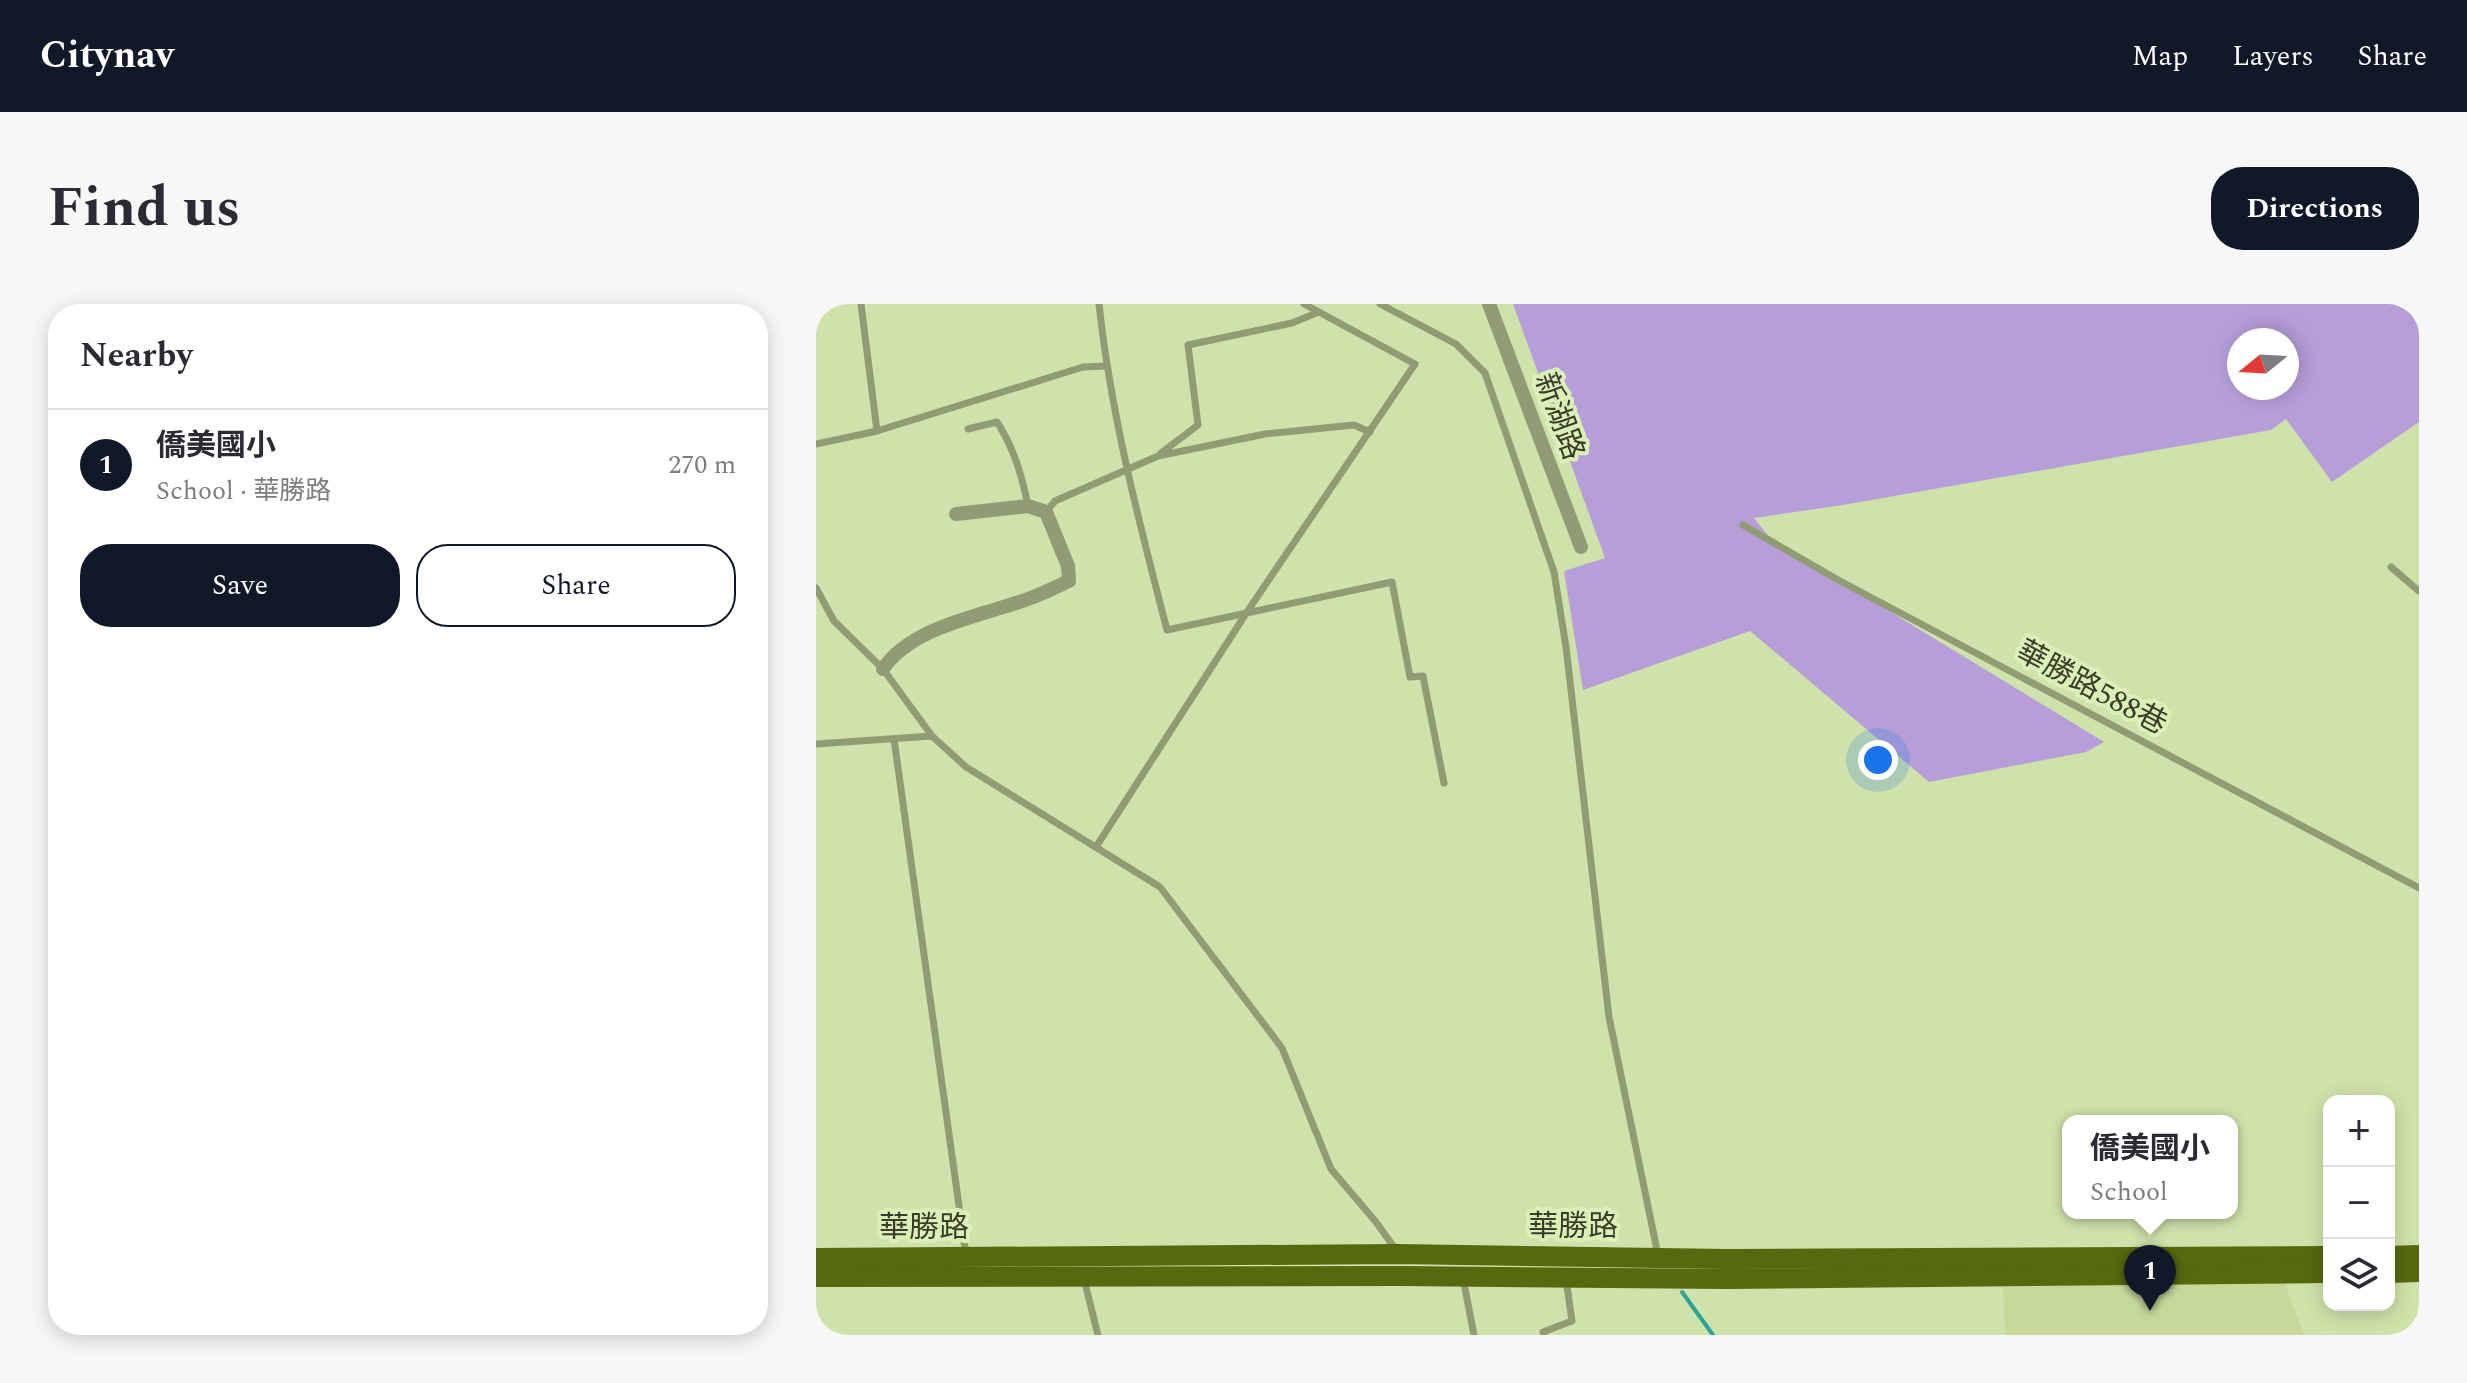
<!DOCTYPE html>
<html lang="en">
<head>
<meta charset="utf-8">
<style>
  body { margin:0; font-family:Spectral,"Noto Sans TC",serif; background:#f7f7f7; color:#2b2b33 }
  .controls { position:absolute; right:24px; bottom:24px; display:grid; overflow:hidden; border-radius:16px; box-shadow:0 4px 20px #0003 }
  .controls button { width:72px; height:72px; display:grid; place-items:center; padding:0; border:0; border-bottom:2px solid #e1e1e2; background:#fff; color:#2b2b33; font:40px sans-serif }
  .compass { position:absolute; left:1411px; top:24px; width:72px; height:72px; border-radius:50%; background:#fff; box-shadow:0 4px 20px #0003; rotate:252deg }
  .you { position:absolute; left:1062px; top:456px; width:28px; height:28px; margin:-20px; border:6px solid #fff; border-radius:50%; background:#1a73e8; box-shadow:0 0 0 12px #1a73e833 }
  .badge { display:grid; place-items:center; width:52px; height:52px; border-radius:50%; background:#111827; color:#fff; font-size:26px; font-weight:700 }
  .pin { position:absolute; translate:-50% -66px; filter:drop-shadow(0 2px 4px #0008) }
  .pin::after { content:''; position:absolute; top:42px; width:28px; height:24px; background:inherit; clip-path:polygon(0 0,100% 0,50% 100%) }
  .popup { position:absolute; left:1246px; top:811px; width:176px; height:104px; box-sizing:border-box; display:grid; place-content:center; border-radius:16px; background:#fff; filter:drop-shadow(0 2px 6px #0005); font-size:26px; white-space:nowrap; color:#7c7c81 }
  .popup b { font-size:30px; color:#2b2b33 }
  .popup::after { content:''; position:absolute; left:50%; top:100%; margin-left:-16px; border:16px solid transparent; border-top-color:#fff }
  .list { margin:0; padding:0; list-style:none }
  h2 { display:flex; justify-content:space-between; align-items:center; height:104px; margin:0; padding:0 32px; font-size:34px }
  h2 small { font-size:26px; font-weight:400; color:#7c7c81 }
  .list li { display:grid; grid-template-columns:52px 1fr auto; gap:24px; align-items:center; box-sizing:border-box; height:112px; padding:0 32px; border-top:2px solid #e1e1e2 }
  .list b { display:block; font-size:30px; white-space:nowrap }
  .list p { margin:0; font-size:26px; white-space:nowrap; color:#7c7c81 }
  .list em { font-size:26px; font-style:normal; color:#7c7c81 }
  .actions { display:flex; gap:16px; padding:24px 32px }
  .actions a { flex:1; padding:18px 0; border:2px solid #111827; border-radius:32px; text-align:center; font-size:28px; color:#111827 }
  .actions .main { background:#111827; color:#fff }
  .icon { flex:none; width:44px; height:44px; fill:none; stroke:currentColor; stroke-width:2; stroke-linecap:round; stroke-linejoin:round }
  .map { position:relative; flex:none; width:1603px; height:1031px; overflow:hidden; border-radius:32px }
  header { display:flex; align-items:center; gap:48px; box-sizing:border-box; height:112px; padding:0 40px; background:#111827; color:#fff }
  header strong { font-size:38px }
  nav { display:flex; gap:44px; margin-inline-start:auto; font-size:28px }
  .intro { display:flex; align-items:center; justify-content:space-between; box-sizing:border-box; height:192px; padding:0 48px }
  h1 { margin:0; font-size:56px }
  .button { padding:20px 36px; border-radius:32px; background:#111827; color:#fff; font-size:28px; font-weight:700 }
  main { display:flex; gap:48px; padding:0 48px }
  aside { flex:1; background:#fff; border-radius:32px; box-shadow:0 4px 20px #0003 }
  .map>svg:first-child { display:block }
  .built { fill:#c6d99b }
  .green { fill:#b69fd9; fill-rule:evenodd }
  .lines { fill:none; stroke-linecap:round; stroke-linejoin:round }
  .stream { stroke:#2aa495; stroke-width:4 }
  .lane { stroke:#909d74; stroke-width:7 }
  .street { stroke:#909d74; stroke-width:14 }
  .primary { stroke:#55690e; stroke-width:20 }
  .labels { text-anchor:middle; stroke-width:8; stroke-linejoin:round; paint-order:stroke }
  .street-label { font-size:30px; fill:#383f29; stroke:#ddefb8 }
</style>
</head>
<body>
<header>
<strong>Citynav</strong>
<nav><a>Map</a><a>Layers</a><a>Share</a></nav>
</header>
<div class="intro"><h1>Find us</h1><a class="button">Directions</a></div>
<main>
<aside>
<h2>Nearby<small></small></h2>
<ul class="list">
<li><span class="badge">1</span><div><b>僑美國小</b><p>School · 華勝路</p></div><em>270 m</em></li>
</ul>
<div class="actions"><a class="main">Save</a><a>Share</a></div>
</aside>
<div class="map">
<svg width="1603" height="1031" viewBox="0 0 1603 1031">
  <rect width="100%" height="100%" fill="#d0e2ab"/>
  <path class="built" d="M 1468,977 L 1488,1031 L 1189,1031 L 1187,983 Z"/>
  <path class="green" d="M 697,0 L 1603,0 L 1603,118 L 1516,178 L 1470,115 L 1455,126 L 1027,201 L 938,214 L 955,235 L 1288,438 L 1270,448 L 1113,478 L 934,327 L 767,386 L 748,267 L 789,254 ZM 1423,36 L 1471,36 L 1471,84 L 1423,84 Z"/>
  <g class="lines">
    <path class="stream" d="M 866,988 L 897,1031"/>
    <g class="lane">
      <path d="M 45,0 L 61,127"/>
      <path d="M 283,0 C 295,111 323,218 351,326 L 576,278 L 594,373 L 607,372 L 628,479"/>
      <path d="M 564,0 L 640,40 L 669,69 L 738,268 L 750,343 L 793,713 L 842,951"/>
      <path d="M 152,125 L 181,118 C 198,144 206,172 212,202"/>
      <path d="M 0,140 L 61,127 L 267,63 L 290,62"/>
      <path d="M 345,149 L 382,121 L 372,41 L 476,19 L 503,8"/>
      <path d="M 230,208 L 239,197 L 342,152 L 449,130 L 538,121 L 554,128"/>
      <path d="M 927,221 L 1024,277 L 1603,584"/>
      <path d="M 1575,263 L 1603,287"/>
      <path d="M 0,284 L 18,317 L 67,365 L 116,432"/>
      <path d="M 78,435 L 150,952"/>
      <path d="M 0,440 L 116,432 L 150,463 L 344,583 L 466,744 L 515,865 L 560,918 L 580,946"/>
      <path d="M 280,543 L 431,308 L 599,60 L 488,0"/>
      <path d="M 647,974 L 658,1031"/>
      <path d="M 268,975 L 282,1031"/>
      <path d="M 728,1031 L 727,1028 L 756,1017 L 750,975"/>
    </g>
    <g class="street">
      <path d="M 673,0 L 765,243"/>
      <path d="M 67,365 C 96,322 166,312 212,295 C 226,290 240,283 253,277 L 252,262 L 230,208 L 212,202 L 140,210"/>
    </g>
    <g class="primary">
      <path d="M 1573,952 L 1603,951"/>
      <path d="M 0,954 L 582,950 L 910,955 L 1513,952"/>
      <path d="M 1573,969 L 1603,968"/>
      <path d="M 0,973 L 584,972 L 910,975 L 1513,969"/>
    </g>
  </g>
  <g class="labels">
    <g class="street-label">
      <text transform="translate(744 112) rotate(70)" y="10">新湖路</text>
      <text transform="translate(1276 383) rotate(28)" y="10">華勝路588巷</text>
      <text x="757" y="932">華勝路</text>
      <text x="108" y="933">華勝路</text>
    </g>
  </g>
</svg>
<div class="controls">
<button>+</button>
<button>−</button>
<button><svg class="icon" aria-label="layers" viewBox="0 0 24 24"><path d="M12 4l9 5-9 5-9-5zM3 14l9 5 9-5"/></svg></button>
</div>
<svg class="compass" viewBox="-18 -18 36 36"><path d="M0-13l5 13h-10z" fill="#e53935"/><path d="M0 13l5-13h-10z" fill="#7c7c81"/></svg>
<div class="you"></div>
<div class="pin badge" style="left:1334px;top:1007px">1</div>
<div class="popup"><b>僑美國小</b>School</div>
</div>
</main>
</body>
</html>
